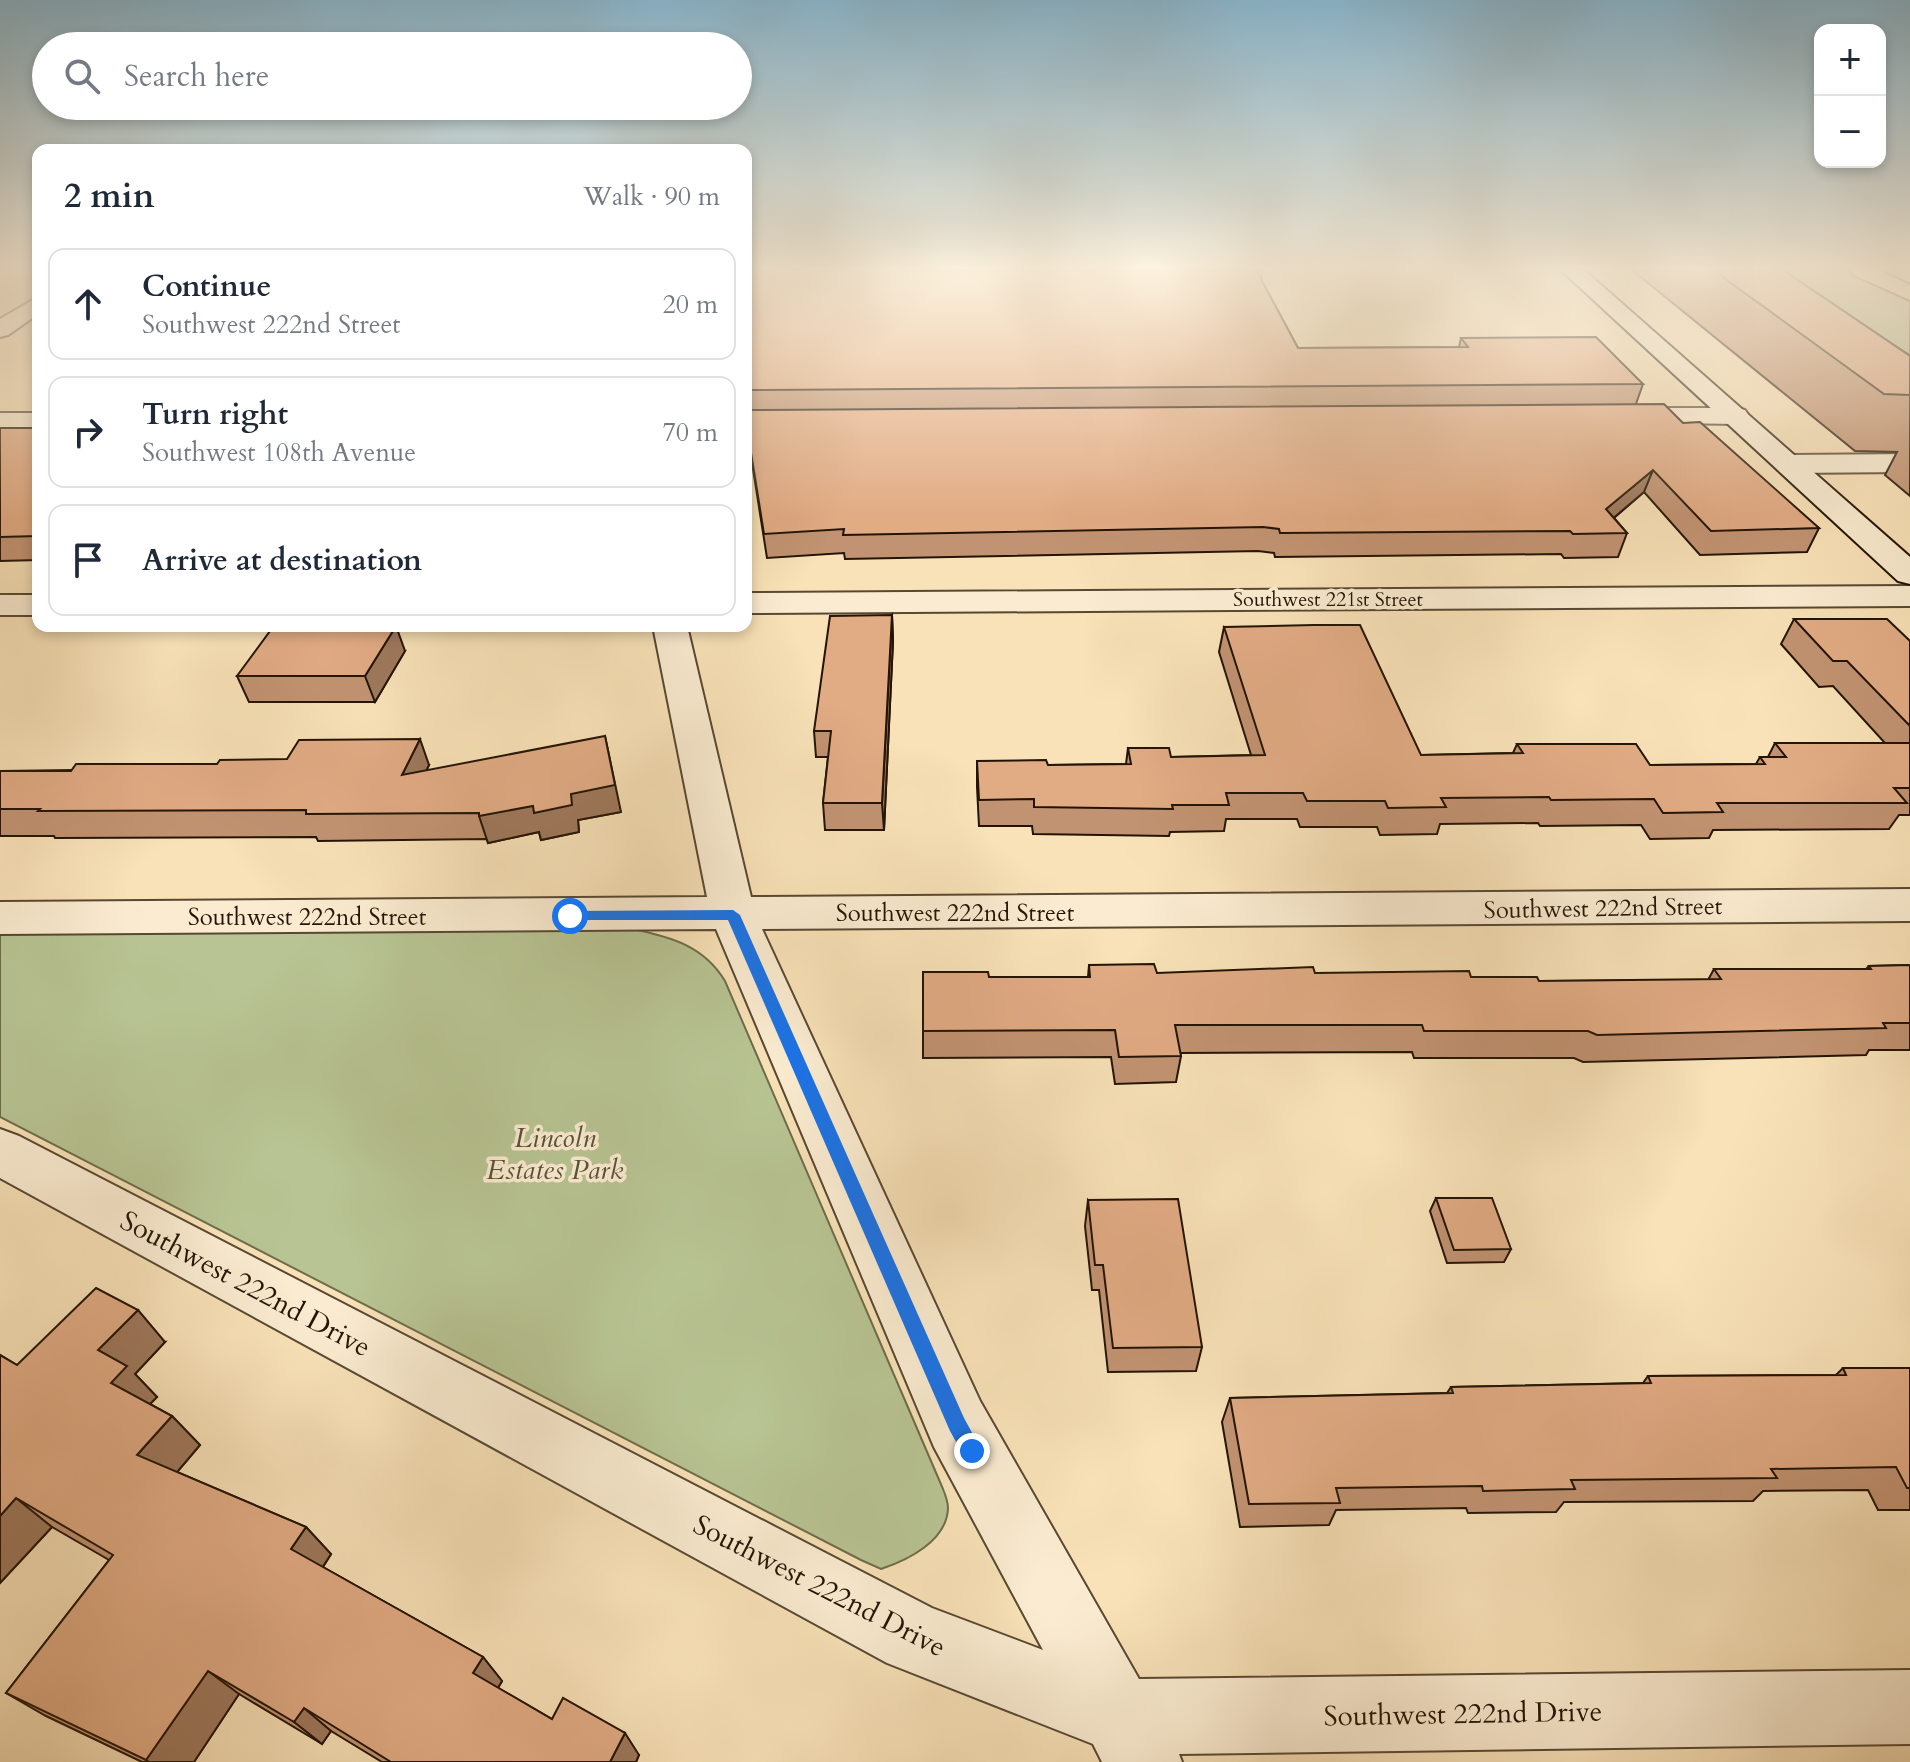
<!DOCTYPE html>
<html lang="en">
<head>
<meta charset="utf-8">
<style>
  body { margin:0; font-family:Cardo,serif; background:#f2f2f3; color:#1f2937 }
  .controls { position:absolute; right:24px; top:24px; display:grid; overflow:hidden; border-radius:16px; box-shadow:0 4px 12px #0003 }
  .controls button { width:72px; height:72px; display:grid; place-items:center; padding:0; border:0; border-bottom:2px solid #e0e1e3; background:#fff; color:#1f2937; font:40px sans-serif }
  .stop { position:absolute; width:24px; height:24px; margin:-18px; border:6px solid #1a73e8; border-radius:50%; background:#fff }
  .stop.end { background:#1a73e8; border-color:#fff; box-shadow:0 2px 8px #0008 }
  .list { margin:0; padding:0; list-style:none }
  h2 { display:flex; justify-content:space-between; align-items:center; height:104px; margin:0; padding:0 32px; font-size:34px }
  h2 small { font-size:26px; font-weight:400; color:#747a83 }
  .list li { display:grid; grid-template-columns:52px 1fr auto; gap:24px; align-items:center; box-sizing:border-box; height:112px; margin:0 16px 16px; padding:0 16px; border:2px solid #e0e1e3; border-radius:16px }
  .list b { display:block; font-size:30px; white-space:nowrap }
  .list p { margin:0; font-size:26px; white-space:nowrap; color:#747a83 }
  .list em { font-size:26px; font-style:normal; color:#747a83 }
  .icon { flex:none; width:44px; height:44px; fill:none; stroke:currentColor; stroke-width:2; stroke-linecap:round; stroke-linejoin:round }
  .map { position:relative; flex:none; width:1910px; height:1762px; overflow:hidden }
  .search { position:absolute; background:#fff; box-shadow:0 4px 12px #0003; left:32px; top:32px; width:720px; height:88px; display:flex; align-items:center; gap:20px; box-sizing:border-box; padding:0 28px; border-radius:44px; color:#747a83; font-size:30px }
  .panel { position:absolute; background:#fff; box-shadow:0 4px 12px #0003; left:32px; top:144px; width:720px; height:488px; border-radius:16px }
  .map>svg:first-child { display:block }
  .green { fill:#b8c493; stroke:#6e6c4c; stroke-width:2 }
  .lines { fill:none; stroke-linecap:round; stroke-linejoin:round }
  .street-casing { stroke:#584832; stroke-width:4 }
  .secondary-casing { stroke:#231405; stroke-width:4 }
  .highway-casing { stroke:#231405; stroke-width:4 }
  .street { fill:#fbecd1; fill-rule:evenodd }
  .secondary { fill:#fbecd1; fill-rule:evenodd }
  .highway { fill:#f9e2b8; fill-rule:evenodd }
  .wall { fill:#c29372; stroke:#231405; stroke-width:2 }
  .shaded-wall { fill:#9e785c; stroke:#231405; stroke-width:2 }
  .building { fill:#e1ab84; stroke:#231405; stroke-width:2 }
  .route { fill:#1a73e8 }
  .labels { text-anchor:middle; stroke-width:7; stroke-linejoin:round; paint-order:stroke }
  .far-street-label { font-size:20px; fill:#231405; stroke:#fbecd1 }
  .street-label { font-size:24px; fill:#231405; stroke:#fbecd1 }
  .near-park-label { font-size:28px; font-style:italic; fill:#575237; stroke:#fbecd1 }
  .near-street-label { font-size:28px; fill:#231405; stroke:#fbecd1 }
</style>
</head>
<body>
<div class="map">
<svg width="1910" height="1762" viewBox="0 0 1910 1762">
  <rect width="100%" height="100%" fill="#f9e2b8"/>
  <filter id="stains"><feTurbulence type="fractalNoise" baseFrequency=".0025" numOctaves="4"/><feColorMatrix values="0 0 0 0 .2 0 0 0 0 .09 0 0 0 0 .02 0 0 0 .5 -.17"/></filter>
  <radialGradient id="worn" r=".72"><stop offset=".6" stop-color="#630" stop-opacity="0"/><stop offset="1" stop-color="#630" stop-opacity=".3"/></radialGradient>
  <g class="green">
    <path d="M 1755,270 L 1851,270 L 1910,299 L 1910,355 Z"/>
    <path d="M 633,929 C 671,937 704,946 725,981 L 943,1489 C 945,1494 948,1502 948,1508 C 947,1541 908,1560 881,1569 L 861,1560 L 0,1117 L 0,933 Z"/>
  </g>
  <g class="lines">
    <g class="street-casing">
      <g id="street">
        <path d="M 38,297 L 38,314 L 8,335 L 0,337 L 0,319 Z"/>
        <path d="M 1618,408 L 1736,408 L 1745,410 L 1749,416 L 1745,422 L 1736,424 L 1609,422 L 1605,416 L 1609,410 Z"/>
        <rect x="0" y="413" width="38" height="16"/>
        <path d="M 1910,454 L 1910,472 L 1788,473 L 1778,470 L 1774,464 L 1778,458 L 1788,455 Z"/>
        <path d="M 1910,586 L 1910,606 L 746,613 L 746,593 Z"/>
        <rect x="0" y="595" width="38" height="20"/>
        <path d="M 653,626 L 687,626 L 751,897 L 1910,889 L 1910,921 L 762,929 L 980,1401 L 1139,1679 L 1910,1670 L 1910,1744 L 1179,1754 L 1182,1762 L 1102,1762 L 1093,1744 L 887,1663 L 0,1178 L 0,1129 L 19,1136 L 932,1608 L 1043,1650 L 934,1447 L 716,929 L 0,934 L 0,902 L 707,897 Z"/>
      </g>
    </g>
    <g class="secondary-casing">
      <path id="secondary" d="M 1561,270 L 1584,270 L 1910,557 L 1910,584 L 1898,581 Z"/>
    </g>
    <g class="highway-casing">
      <path id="highway" d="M 1851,270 L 1878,270 L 1910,285 L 1910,300 L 1854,275 Z"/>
    </g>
    <use href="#street" class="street"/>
    <use href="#secondary" class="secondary"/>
    <use href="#highway" class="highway"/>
  </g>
  <g class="wall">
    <path d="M 746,270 L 1263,270 L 1261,279 L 1298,348 L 1459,347 L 1461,338 L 1643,384 L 1636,404 L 1683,423 L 1819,528 L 1807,552 L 1700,555 L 1644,492 L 1614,518 L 1627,533 L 1618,557 L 1564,558 L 1561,554 L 1275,557 L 1274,553 L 1258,551 L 845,559 L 844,553 L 767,558 L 746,425 Z"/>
    <path d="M 1632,270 L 1783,270 L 1910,356 L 1910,496 L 1885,475 L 1897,452 L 1855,451 Z"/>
    <path d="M 0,428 L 38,428 L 38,560 L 0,561 Z"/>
    <path d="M 892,615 L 893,641 L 884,830 L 825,830 L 823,803 L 828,757 L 816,757 L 814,731 Z"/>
    <path d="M 1794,619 L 1910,641 L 1910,815 L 1899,815 L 1889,829 L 1713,830 L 1709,838 L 1650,839 L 1641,825 L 1540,826 L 1538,823 L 1440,824 L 1437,834 L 1380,835 L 1377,827 L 1300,827 L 1297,819 L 1226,819 L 1224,831 L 1170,832 L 1169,836 L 1033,834 L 1032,826 L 979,826 L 977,787 L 977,761 L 1048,765 L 1126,764 L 1128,748 L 1171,757 L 1251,755 L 1219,652 L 1224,627 L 1421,755 L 1513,753 L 1517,744 L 1650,765 L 1756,764 L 1760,757 L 1768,757 L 1775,743 L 1885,743 L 1833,686 L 1819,687 L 1781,644 Z"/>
    <path d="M 405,651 L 375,702 L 249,702 L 237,676 Z"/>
    <path d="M 429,765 L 426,771 L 621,812 L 578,820 L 579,832 L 541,840 L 539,832 L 488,843 L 487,839 L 318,841 L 316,837 L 55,838 L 54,836 L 0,836 L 0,771 Z"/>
    <path d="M 1089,965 L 1157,973 L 1315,973 L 1471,977 L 1539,981 L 1708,980 L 1714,969 L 1866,969 L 1869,966 L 1910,965 L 1910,1050 L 1869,1050 L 1866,1055 L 1583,1062 L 1574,1058 L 1414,1058 L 1412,1052 L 1180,1053 L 1181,1056 L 1176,1082 L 1115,1084 L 1111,1057 L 923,1058 L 923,1031 L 989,977 L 1088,977 Z"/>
    <path d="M 1436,1198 L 1511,1249 L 1504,1262 L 1447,1263 L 1430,1211 Z"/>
    <path d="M 1088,1200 L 1202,1347 L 1196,1371 L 1108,1372 L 1099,1290 L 1092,1290 L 1085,1226 Z"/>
    <path d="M 165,1342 L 135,1374 L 157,1397 L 150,1404 L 172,1416 L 200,1445 L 177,1472 L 306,1527 L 331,1554 L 323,1567 L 483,1657 L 502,1681 L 498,1688 L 552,1719 L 639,1755 L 636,1762 L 382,1762 L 331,1731 L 322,1744 L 239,1694 L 194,1762 L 142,1762 L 46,1716 L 6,1693 L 109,1560 L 52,1527 L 0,1583 L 0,1355 L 17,1365 Z"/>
    <path d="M 1843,1368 L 1910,1368 L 1910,1510 L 1878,1510 L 1868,1490 L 1763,1491 L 1753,1501 L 1564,1502 L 1556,1512 L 1468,1513 L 1466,1508 L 1336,1510 L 1329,1525 L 1240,1527 L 1222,1422 L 1230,1398 L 1447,1393 L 1451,1387 L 1643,1383 L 1648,1376 L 1836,1375 Z"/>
  </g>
  <g class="shaded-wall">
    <path d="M 1255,270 L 1263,270 L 1260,284 Z"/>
    <path d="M 1653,470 L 1644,492 L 1597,532 L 1606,509 Z"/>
    <path d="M 892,615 L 893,641 L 884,830 L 882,803 Z"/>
    <path d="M 396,626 L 405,651 L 375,702 L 365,676 Z"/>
    <path d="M 605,736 L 621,812 L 578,820 L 579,832 L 541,840 L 539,832 L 488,843 L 479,816 Z"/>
    <path d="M 420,739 L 429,765 L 412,802 L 402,775 Z"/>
    <path d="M 138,1310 L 165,1342 L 135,1374 L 157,1397 L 141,1413 L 111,1383 L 98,1350 Z"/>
    <path d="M 172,1416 L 200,1445 L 167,1484 L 137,1455 Z"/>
    <path d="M 16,1498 L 52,1527 L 0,1583 L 0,1516 Z"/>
    <path d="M 306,1527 L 331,1554 L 317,1576 L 291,1549 Z"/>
    <path d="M 483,1657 L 502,1681 L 493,1696 L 473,1673 Z"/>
    <path d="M 208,1671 L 239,1694 L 194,1762 L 149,1762 L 146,1760 Z"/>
    <path d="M 304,1708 L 331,1731 L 322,1744 L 294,1722 Z"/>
    <path d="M 625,1733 L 639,1755 L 636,1762 L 610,1762 Z"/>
  </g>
  <g class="building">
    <path d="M 746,270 L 1256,270 L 1298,348 L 1468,347 L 1461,338 L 1596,337 L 1643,384 L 746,390 Z"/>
    <path d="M 1713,270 L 1783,270 L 1910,356 L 1910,395 L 1884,394 Z"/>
    <path d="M 1664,404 L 1683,423 L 1700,422 L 1819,528 L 1711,531 L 1653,470 L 1606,509 L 1627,533 L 1573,534 L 1570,531 L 1280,533 L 1279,529 L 1263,527 L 843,535 L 844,529 L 764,534 L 746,421 L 746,410 Z"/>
    <path d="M 0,428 L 38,428 L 38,536 L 0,537 Z"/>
    <path d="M 892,615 L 882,803 L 823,803 L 831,731 L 814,731 L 830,616 Z"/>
    <path d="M 1794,619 L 1887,619 L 1910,641 L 1910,726 L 1847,661 L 1833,661 Z"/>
    <path d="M 1314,625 L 1360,625 L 1421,755 L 1523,753 L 1517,744 L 1636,744 L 1650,765 L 1765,764 L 1760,757 L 1786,757 L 1775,743 L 1910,743 L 1910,788 L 1894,788 L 1907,803 L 1717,803 L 1723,812 L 1663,813 L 1654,799 L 1551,800 L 1549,797 L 1441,798 L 1446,807 L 1388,808 L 1385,801 L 1307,801 L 1303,793 L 1226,793 L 1229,805 L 1172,805 L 1173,809 L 1034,807 L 1034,799 L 979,800 L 977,761 L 1046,760 L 1048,765 L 1131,764 L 1128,748 L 1169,748 L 1171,757 L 1265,755 L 1224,627 Z"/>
    <path d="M 396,626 L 365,676 L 237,676 L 273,627 Z"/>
    <path d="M 605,736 L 615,785 L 571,794 L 572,805 L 534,813 L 533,806 L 479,816 L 479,813 L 306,814 L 306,810 L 38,811 L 40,809 L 0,809 L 0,771 L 71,771 L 76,764 L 217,764 L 220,760 L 287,759 L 299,740 L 420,739 L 402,775 Z"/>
    <path d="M 1154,964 L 1157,973 L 1313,967 L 1315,973 L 1469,971 L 1471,977 L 1537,977 L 1539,981 L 1721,979 L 1714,969 L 1871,969 L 1869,966 L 1910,965 L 1910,1023 L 1883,1023 L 1886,1028 L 1597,1035 L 1588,1031 L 1424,1031 L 1422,1025 L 1175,1025 L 1181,1056 L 1119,1057 L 1115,1030 L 923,1031 L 923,972 L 988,972 L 989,977 L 1090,977 L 1089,965 Z"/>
    <path d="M 1436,1198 L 1492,1198 L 1511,1249 L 1454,1250 Z"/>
    <path d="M 1178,1199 L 1202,1347 L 1113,1348 L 1103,1265 L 1095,1265 L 1088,1200 Z"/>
    <path d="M 96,1288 L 138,1310 L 98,1350 L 127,1366 L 111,1383 L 172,1416 L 137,1455 L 306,1527 L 291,1549 L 483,1657 L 473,1673 L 552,1719 L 563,1698 L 625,1733 L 610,1762 L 391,1762 L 304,1708 L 294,1722 L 208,1671 L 146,1760 L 6,1693 L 113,1555 L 16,1498 L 0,1516 L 0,1355 L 17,1365 Z"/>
    <path d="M 1843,1368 L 1910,1368 L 1910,1488 L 1907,1488 L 1896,1467 L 1771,1469 L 1777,1478 L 1571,1480 L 1575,1489 L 1483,1491 L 1482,1486 L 1336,1488 L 1340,1503 L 1249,1504 L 1230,1398 L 1453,1393 L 1451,1387 L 1651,1383 L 1648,1376 L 1846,1375 Z"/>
  </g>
  <linearGradient id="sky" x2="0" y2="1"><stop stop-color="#8ab8d0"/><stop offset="0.52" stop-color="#fcf2df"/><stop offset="1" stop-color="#fcf2df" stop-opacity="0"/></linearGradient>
  <rect width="1910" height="516" fill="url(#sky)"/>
  <path class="route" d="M 733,910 L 740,915 L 964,1418 L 982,1451 L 979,1458 L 972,1461 L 965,1458 L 950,1431 L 728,920 L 570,920 L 563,916 L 570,911 Z"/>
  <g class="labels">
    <g class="far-street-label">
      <text x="1328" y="606">Southwest 221st Street</text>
    </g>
    <g class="street-label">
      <text transform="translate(1603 908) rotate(-1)" y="8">Southwest 222nd Street</text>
      <text x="955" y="921">Southwest 222nd Street</text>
      <text x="307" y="925">Southwest 222nd Street</text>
    </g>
    <g class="near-park-label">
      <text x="555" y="1147">Lincoln<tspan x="555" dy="32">Estates Park</tspan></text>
    </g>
    <g class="near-street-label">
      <text transform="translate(246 1283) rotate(28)" y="10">Southwest 222nd Drive</text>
      <text transform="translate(820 1585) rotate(27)" y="10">Southwest 222nd Drive</text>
      <text transform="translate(1463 1713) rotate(-1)" y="10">Southwest 222nd Drive</text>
    </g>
  </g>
  <rect width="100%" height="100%" filter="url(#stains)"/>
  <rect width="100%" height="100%" fill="url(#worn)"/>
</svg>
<div class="controls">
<button>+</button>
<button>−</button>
</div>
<div class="stop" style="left:570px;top:916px"></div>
<div class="stop end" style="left:972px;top:1451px"></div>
<div class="search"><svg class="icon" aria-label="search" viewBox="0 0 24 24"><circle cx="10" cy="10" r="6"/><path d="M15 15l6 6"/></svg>Search here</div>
<section class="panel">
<h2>2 min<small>Walk · 90 m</small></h2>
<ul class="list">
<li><svg class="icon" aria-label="ahead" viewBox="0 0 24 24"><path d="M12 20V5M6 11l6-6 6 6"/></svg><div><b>Continue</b><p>Southwest 222nd Street</p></div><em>20 m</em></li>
<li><svg class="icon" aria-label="right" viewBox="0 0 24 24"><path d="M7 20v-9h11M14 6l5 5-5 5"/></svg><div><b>Turn right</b><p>Southwest 108th Avenue</p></div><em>70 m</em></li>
<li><svg class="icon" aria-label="arrive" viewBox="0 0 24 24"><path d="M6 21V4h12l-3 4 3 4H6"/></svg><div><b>Arrive at destination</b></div></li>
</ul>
</section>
</div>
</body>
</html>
